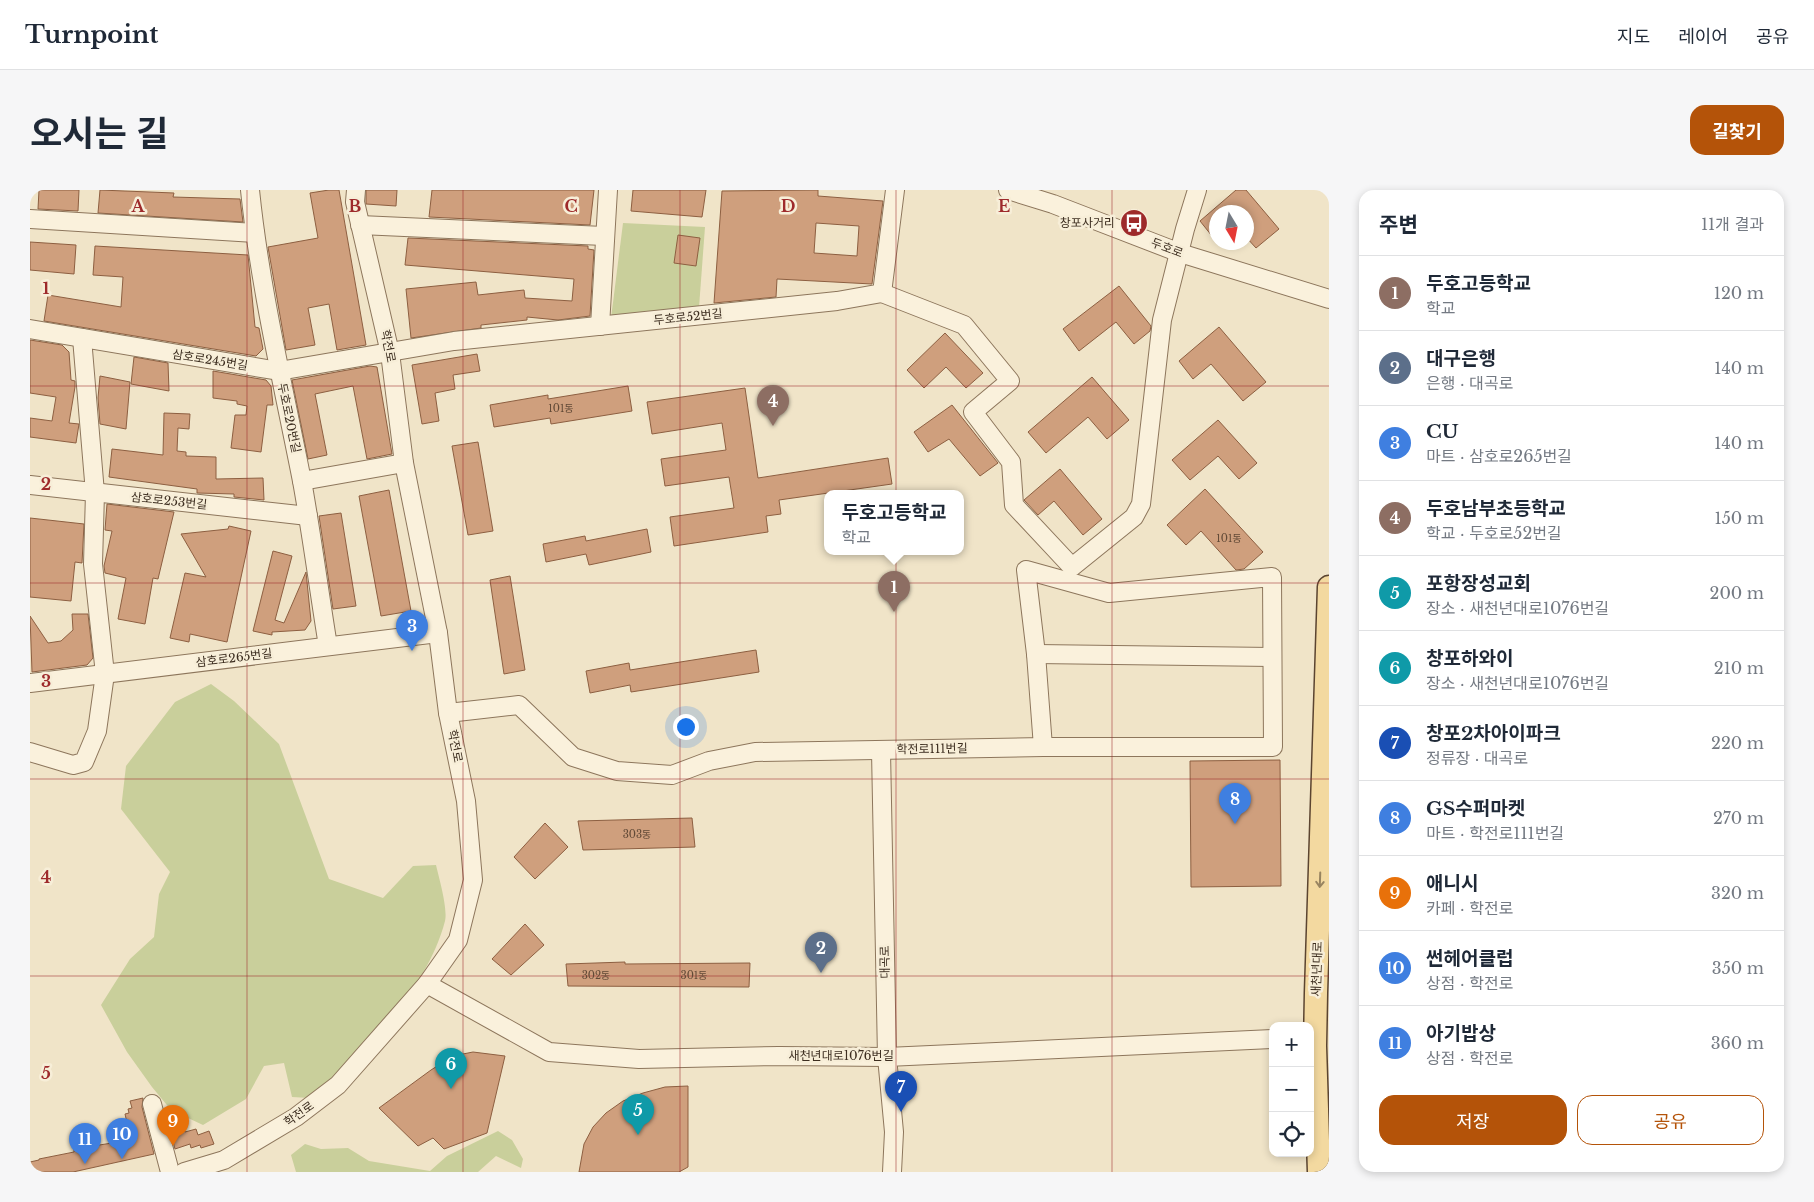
<!DOCTYPE html>
<html lang="ko">
<head>
<meta charset="utf-8">
<style>
  body { margin:0; font-family:"Libre Baskerville","Noto Sans KR",serif; background:#f6f6f7; color:#1f2937 }
  .controls { position:absolute; right:15px; bottom:15px; display:grid; overflow:hidden; border-radius:10px; box-shadow:0 2px 8px #0003 }
  .controls button { width:45px; height:45px; display:grid; place-items:center; padding:0; border:0; border-bottom:1px solid #e0e1e3; background:#fff; color:#1f2937; font:25px sans-serif }
  .compass { position:absolute; left:1179px; top:15px; width:45px; height:45px; border-radius:50%; background:#fff; box-shadow:0 2px 8px #0003; rotate:170deg }
  .you { position:absolute; left:655px; top:536px; width:18px; height:18px; margin:-12px; border:4px solid #fff; border-radius:50%; background:#1a73e8; box-shadow:0 0 0 8px #1a73e833 }
  .badge { display:grid; place-items:center; width:32px; height:32px; border-radius:50%; background:#b45309; color:#fff; font-size:16px; font-weight:700 }
  .pin { position:absolute; translate:-50% -41px; filter:drop-shadow(0 1px 2px #0008) }
  .pin::after { content:''; position:absolute; top:26px; width:18px; height:15px; background:inherit; clip-path:polygon(0 0,100% 0,50% 100%) }
  .popup { position:absolute; left:794px; top:300px; width:140px; height:65px; box-sizing:border-box; display:grid; place-content:center; border-radius:10px; background:#fff; filter:drop-shadow(0 1px 4px #0005); font-size:16px; white-space:nowrap; color:#747a83 }
  .popup b { font-size:19px; color:#1f2937 }
  .popup::after { content:''; position:absolute; left:50%; top:100%; margin-left:-10px; border:10px solid transparent; border-top-color:#fff }
  .list { margin:0; padding:0; list-style:none }
  h2 { display:flex; justify-content:space-between; align-items:center; height:65px; margin:0; padding:0 20px; font-size:21px }
  h2 small { font-size:16px; font-weight:400; color:#747a83 }
  .list li { display:grid; grid-template-columns:32px 1fr auto; gap:15px; align-items:center; box-sizing:border-box; height:75px; padding:0 20px; border-top:1px solid #e0e1e3 }
  .list b { display:block; font-size:19px; white-space:nowrap }
  .list p { margin:0; font-size:16px; white-space:nowrap; color:#747a83 }
  .list em { font-size:16px; font-style:normal; color:#747a83 }
  .actions { display:flex; gap:10px; padding:15px 20px }
  .actions a { flex:1; padding:11px 0; border:1px solid #b45309; border-radius:15px; text-align:center; font-size:18px; color:#b45309 }
  .actions .main { background:#b45309; color:#fff }
  .icon { flex:none; width:28px; height:28px; fill:none; stroke:currentColor; stroke-width:2; stroke-linecap:round; stroke-linejoin:round }
  .map { position:relative; flex:none; width:1299px; height:982px; overflow:hidden; border-radius:15px }
  header { display:flex; align-items:center; gap:30px; box-sizing:border-box; height:70px; padding:0 25px; background:#fff; border-bottom:1px solid #e0e1e3 }
  header strong { font-size:24px }
  nav { display:flex; gap:28px; margin-inline-start:auto; font-size:18px }
  .intro { display:flex; align-items:center; justify-content:space-between; box-sizing:border-box; height:120px; padding:0 30px }
  h1 { margin:0; font-size:35px }
  .button { padding:12px 22px; border-radius:15px; background:#b45309; color:#fff; font-size:18px; font-weight:700 }
  main { display:flex; gap:30px; padding:0 30px }
  aside { flex:1; background:#fff; border-radius:15px; box-shadow:0 2px 8px #0003 }
  .map>svg:first-child { display:block }
  .green { fill:#c9cf9b }
  .building { fill:#cf9f7d; stroke:#8d5f41; fill-rule:evenodd }
  .lines { fill:none; stroke-linecap:round; stroke-linejoin:round }
  .minor-casing { stroke:#8d765c; stroke-width:20 }
  .major-casing { stroke:#5b4430; stroke-width:25 }
  .minor { stroke:#faf1dc; stroke-width:18 }
  .major { stroke:#f3d9a0; stroke-width:22 }
  .oneway { stroke:#988460 }
  .grid { fill:none; stroke:#9e2a2b; stroke-width:1; stroke-opacity:0.55 }
  .labels { text-anchor:middle; stroke-width:5; stroke-linejoin:round; paint-order:stroke }
  .number-label { font-size:10px; fill:#624a37 }
  .poi-label { font-size:12px; fill:#3d2e20; stroke:#f7eed8; text-anchor:end }
  .street-label { font-size:12px; fill:#3d2e20; stroke:#f7eed8 }
  .grid-label { font-size:16px; text-anchor:middle; font-weight:bold; fill:#9e2a2b; stroke:#f7eed8; stroke-width:5; stroke-linejoin:round; paint-order:stroke }
</style>
</head>
<body>
<header>
<strong>Turnpoint</strong>
<nav><a>지도</a><a>레이어</a><a>공유</a></nav>
</header>
<div class="intro"><h1>오시는 길</h1><a class="button">길찾기</a></div>
<main>
<div class="map">
<svg width="1299" height="982" viewBox="0 0 1299 982">
  <rect width="100%" height="100%" fill="#f0e4c8"/>
  <g class="green">
    <path d="M 593,33 L 675,37 L 668,131 L 579,144 Z"/>
    <path d="M 181,494 L 204,511 L 249,554 L 299,689 L 353,708 L 383,676 L 406,675 C 409,688 418,719 415,731 C 396,803 333,859 280,908 L 262,907 L 254,873 L 234,876 L 216,909 L 173,935 L 141,920 L 122,897 L 97,862 L 71,815 L 100,769 L 124,747 L 129,704 L 140,682 L 91,619 L 96,576 L 145,512 Z"/>
    <path d="M 468,941 L 482,950 L 493,969 L 491,978 L 466,966 L 448,982 L 266,982 L 261,965 L 275,954 L 291,959 L 318,958 L 339,971 L 400,981 L 417,966 Z"/>
  </g>
  <g class="building">
    <path d="M 9,0 L 49,0 L 48,21 L 8,19 Z"/>
    <path d="M 70,0 L 144,3 L 143,7 L 210,9 L 213,32 L 68,23 Z"/>
    <path d="M 299,0 L 309,0 L 336,155 L 307,160 L 299,114 L 278,118 L 285,155 L 256,160 L 238,57 L 288,48 L 280,3 Z"/>
    <path d="M 336,0 L 367,0 L 366,16 L 336,14 Z"/>
    <path d="M 402,0 L 564,0 L 560,35 L 399,27 Z"/>
    <path d="M 603,0 L 676,0 L 672,27 L 601,21 Z"/>
    <path d="M 788,0 L 788,6 L 853,11 L 842,94 L 747,89 L 746,107 L 684,113 L 692,1 ZM 786,33 L 829,36 L 827,66 L 784,63 Z"/>
    <path d="M 1206,0 L 1216,0 L 1249,39 L 1226,58 L 1216,47 L 1216,22 L 1186,22 L 1186,51 L 1170,31 Z"/>
    <path d="M 648,45 L 670,48 L 666,76 L 644,73 Z"/>
    <path d="M 378,48 L 558,56 L 558,59 L 564,60 L 560,126 L 528,130 L 497,127 L 497,130 L 451,135 L 451,138 L 381,148 L 376,99 L 446,92 L 448,105 L 494,100 L 495,108 L 542,111 L 544,89 L 375,75 Z"/>
    <path d="M 0,52 L 46,55 L 44,84 L 0,80 Z"/>
    <path d="M 65,56 L 218,65 L 225,137 L 229,138 L 233,159 L 226,166 L 14,131 L 18,105 L 91,117 L 93,87 L 63,85 Z"/>
    <path d="M 1089,96 L 1121,136 L 1120,141 L 1104,154 L 1086,132 L 1049,161 L 1033,139 Z"/>
    <path d="M 1189,137 L 1236,192 L 1213,211 L 1181,174 L 1163,189 L 1149,171 Z"/>
    <path d="M 915,143 L 953,183 L 936,198 L 916,177 L 894,198 L 877,180 Z"/>
    <path d="M 0,150 L 32,155 L 39,162 L 41,190 L 45,191 L 45,197 L 39,233 L 49,234 L 46,253 L 0,247 L 0,228 L 22,231 L 26,207 L 0,203 Z"/>
    <path d="M 447,164 L 450,181 L 423,185 L 425,199 L 405,203 L 409,231 L 392,234 L 382,175 Z"/>
    <path d="M 104,167 L 138,173 L 139,201 L 101,194 Z"/>
    <path d="M 340,176 L 347,177 L 362,264 L 337,269 L 323,196 L 285,204 L 297,265 L 278,269 L 262,190 Z"/>
    <path d="M 183,181 L 236,190 L 241,196 L 243,215 L 237,215 L 231,262 L 201,258 L 205,225 L 216,225 L 217,216 L 207,214 L 207,211 L 183,208 Z"/>
    <path d="M 70,186 L 100,192 L 96,239 L 70,234 L 68,208 Z"/>
    <path d="M 1062,187 L 1099,230 L 1077,249 L 1058,227 L 1016,263 L 998,242 Z"/>
    <path d="M 598,196 L 602,221 L 521,234 L 520,228 L 464,237 L 460,215 L 518,205 L 518,209 Z"/>
    <path d="M 715,198 L 728,288 L 858,268 L 862,294 L 749,310 L 751,324 L 736,326 L 738,342 L 644,356 L 640,327 L 704,318 L 699,287 L 635,296 L 631,269 L 696,260 L 692,233 L 622,244 L 617,212 Z"/>
    <path d="M 922,215 L 968,273 L 950,286 L 919,249 L 898,262 L 884,242 Z"/>
    <path d="M 134,223 L 160,224 L 159,239 L 148,238 L 147,261 L 156,262 L 156,266 L 186,267 L 186,289 L 233,288 L 234,310 L 204,307 L 204,304 L 167,303 L 167,299 L 79,287 L 82,259 L 133,265 Z"/>
    <path d="M 1188,230 L 1227,273 L 1209,289 L 1188,266 L 1160,290 L 1142,270 Z"/>
    <path d="M 448,252 L 463,341 L 438,345 L 422,256 Z"/>
    <path d="M 1030,279 L 1072,329 L 1053,345 L 1024,311 L 1008,325 L 994,310 Z"/>
    <path d="M 1175,299 L 1233,362 L 1214,379 L 1206,380 L 1171,341 L 1156,355 L 1137,335 Z"/>
    <path d="M 359,300 L 381,421 L 351,426 L 329,306 Z"/>
    <path d="M 77,314 L 144,322 L 128,389 L 123,388 L 115,434 L 88,429 L 96,388 L 75,383 L 74,376 L 82,341 L 75,340 Z"/>
    <path d="M 311,323 L 326,416 L 303,419 L 289,326 Z"/>
    <path d="M 0,328 L 54,334 L 52,373 L 45,372 L 41,411 L 0,407 Z"/>
    <path d="M 199,336 L 221,341 L 197,452 L 160,444 L 159,452 L 140,448 L 155,383 L 176,387 L 151,344 L 198,339 Z"/>
    <path d="M 617,339 L 621,362 L 559,375 L 556,364 L 516,372 L 513,354 L 555,346 L 556,351 Z"/>
    <path d="M 243,361 L 262,366 L 245,430 L 254,433 L 276,382 L 281,431 L 275,440 L 242,442 L 242,445 L 223,441 Z"/>
    <path d="M 480,386 L 495,480 L 474,484 L 460,390 Z"/>
    <path d="M 42,424 L 58,424 L 63,468 L 57,475 L 2,482 L 0,426 L 18,453 L 31,451 L 43,440 Z"/>
    <path d="M 726,460 L 729,482 L 601,502 L 600,495 L 560,503 L 556,481 L 599,473 L 600,480 Z"/>
    <path d="M 1250,570 L 1251,696 L 1161,697 L 1160,571 Z"/>
    <path d="M 662,628 L 665,657 L 553,660 L 548,631 Z"/>
    <path d="M 515,633 L 538,657 L 505,689 L 484,667 Z"/>
    <path d="M 495,734 L 514,755 L 481,785 L 462,769 Z"/>
    <path d="M 595,772 L 595,774 L 720,773 L 719,797 L 538,796 L 536,774 Z"/>
    <path d="M 443,862 L 475,866 L 457,943 L 414,959 L 403,948 L 388,956 L 349,918 L 401,880 L 423,866 Z"/>
    <path d="M 658,896 L 658,977 L 649,982 L 549,982 L 554,954 L 563,937 L 576,923 L 593,911 L 613,903 L 635,897 Z"/>
    <path d="M 113,908 L 112,917 L 124,964 L 43,982 L 0,982 L 0,972 L 9,970 L 9,969 L 44,962 L 44,959 L 101,950 L 95,924 L 99,923 L 98,919 L 102,918 L 100,911 Z"/>
    <path d="M 142,923 L 144,931 L 149,929 L 155,942 L 166,939 L 168,945 L 179,941 L 184,954 L 171,958 L 170,955 L 161,958 L 160,954 L 145,959 L 136,925 Z"/>
  </g>
  <g class="lines">
    <g class="minor-casing">
      <g id="minor">
        <path d="M 220,0 C 230,98 253,194 272,291 C 282,346 289,401 298,456"/>
        <path d="M 978,0 L 1023,14 L 1150,63 L 1299,109"/>
        <path d="M 0,29 L 225,43"/>
        <path d="M 330,35 L 574,46"/>
        <path d="M 852,103 L 934,135 L 980,191 L 943,222 L 981,272 L 984,315 L 1042,377 L 1104,327 L 1111,314 L 1132,130 L 1155,39 L 1167,0"/>
        <path d="M 570,136 L 578,0"/>
        <path d="M 0,139 L 249,181 L 424,151 L 807,111 L 852,103 L 865,0"/>
        <path d="M 272,291 L 374,273"/>
        <path d="M 0,295 L 278,326"/>
        <path d="M 1006,464 L 1242,467"/>
        <path d="M 0,493 L 408,443"/>
        <path d="M 418,523 L 489,515 L 543,567 L 587,581 L 642,585 L 679,571 L 725,562 L 1013,557 L 1243,557 L 1242,387 L 1079,403 L 996,380 L 1006,464 L 1013,557"/>
        <path d="M 851,561 L 857,867 L 864,942 L 862,982"/>
        <path d="M 0,562 L 43,575 L 54,572 L 67,541 L 75,484 L 63,374 L 65,303 L 52,148"/>
        <path d="M 397,794 L 519,862 L 609,869 L 749,866 L 857,867 L 1243,849"/>
        <path d="M 122,914 L 140,982"/>
        <path d="M 154,982 L 194,970 L 266,927 L 308,895 L 397,794 L 428,750 L 443,690 L 436,611 L 418,523 L 408,443 L 374,273 L 360,163 L 325,12 L 326,0"/>
      </g>
    </g>
    <g class="major-casing">
      <path id="major" d="M 1289,982 L 1285,856 L 1286,803 L 1299,397"/>
    </g>
    <use href="#minor" class="minor"/>
    <use href="#major" class="major"/>
  </g>
  <defs><path id="oneway-shaft" d="M-6 0H5M1.5-3L5.5 0L1.5 3" fill="none" stroke-width="1.6" stroke-linecap="round" stroke-linejoin="round" transform="scale(1.25)"/></defs>
  <use class="oneway" href="#oneway-shaft" transform="translate(1290 690) rotate(92)"/>
  <path class="grid" d="M 217,0 L 217,982M 433,0 L 433,982M 650,0 L 650,982M 866,0 L 866,982M 1082,0 L 1082,982M 0,196 L 1299,196M 0,393 L 1299,393M 0,589 L 1299,589M 0,786 L 1299,786"/>
  <defs>
    <g id="bus-disc" transform="scale(1.4375)"><circle r="9.5" fill="#9e2a2b" stroke="#f7eed8"/><path d="M-5-6H5V4H4V6H2V4H-2V6H-4V4H-5ZM-3.5-4V0h7V-4ZM-3.5 1.2v1.5H-2V1.2ZM2 1.2v1.5H3.5V1.2Z" fill="#fff"/></g>
  </defs>
  <g fill-rule="evenodd">
    <use href="#bus-disc" x="1104" y="33"/>
  </g>
  <g class="labels">
    <g class="number-label">
      <text x="531" y="222">101동</text>
      <text x="1199" y="352">101동</text>
      <text x="607" y="648">303동</text>
      <text x="566" y="789">302동</text>
      <text x="664" y="789">301동</text>
    </g>
    <g class="poi-label">
      <text x="1085" y="37">창포사거리</text>
    </g>
    <g class="street-label">
      <text transform="translate(1137 58) rotate(21)" y="4">두호로</text>
      <text transform="translate(658 127) rotate(-6)" y="4">두호로52번길</text>
      <text transform="translate(358 156) rotate(79)" y="4">학전로</text>
      <text transform="translate(180 170) rotate(9)" y="4">삼호로245번길</text>
      <text transform="translate(259 228) rotate(78)" y="4">두호로20번길</text>
      <text transform="translate(139 311) rotate(6)" y="4">삼호로253번길</text>
      <text transform="translate(204 468) rotate(-7)" y="4">삼호로265번길</text>
      <text transform="translate(425 556) rotate(79)" y="4">학전로</text>
      <text transform="translate(902 559) rotate(-1)" y="4">학전로111번길</text>
      <text transform="translate(855 772) rotate(-91)" y="4">대곡로</text>
      <text transform="translate(1287 779) rotate(-88)" y="4">새천년대로</text>
      <text x="811" y="870">새천년대로1076번길</text>
      <text transform="translate(269 924) rotate(-35)" y="4">학전로</text>
    </g>
  </g>
  <g class="grid-label">
    <text x="108" y="22">A</text>
    <text x="325" y="22">B</text>
    <text x="541" y="22">C</text>
    <text x="758" y="22">D</text>
    <text x="974" y="22">E</text>
    <text x="16" y="104">1</text>
    <text x="16" y="300">2</text>
    <text x="16" y="497">3</text>
    <text x="16" y="693">4</text>
    <text x="16" y="889">5</text>
  </g>
</svg>
<div class="controls">
<button>+</button>
<button>−</button>
<button><svg class="icon" aria-label="locate" viewBox="0 0 24 24"><circle cx="12" cy="12" r="6"/><path d="M12 2v4M12 18v4M2 12h4M18 12h4"/></svg></button>
</div>
<svg class="compass" viewBox="-18 -18 36 36"><path d="M0-13l5 13h-10z" fill="#e53935"/><path d="M0 13l5-13h-10z" fill="#747a83"/></svg>
<div class="you"></div>
<div class="pin badge" style="left:864px;top:422px;background:#8d6e63">1</div>
<div class="popup"><b>두호고등학교</b>학교</div>
<div class="pin badge" style="left:791px;top:783px;background:#5c6f8a">2</div>
<div class="pin badge" style="left:382px;top:461px;background:#3f7fe0">3</div>
<div class="pin badge" style="left:743px;top:236px;background:#8d6e63">4</div>
<div class="pin badge" style="left:608px;top:945px;background:#0f9aa8">5</div>
<div class="pin badge" style="left:421px;top:899px;background:#0f9aa8">6</div>
<div class="pin badge" style="left:871px;top:922px;background:#1a4fb4">7</div>
<div class="pin badge" style="left:1205px;top:634px;background:#3f7fe0">8</div>
<div class="pin badge" style="left:143px;top:956px;background:#e8710a">9</div>
<div class="pin badge" style="left:92px;top:969px;background:#3f7fe0">10</div>
<div class="pin badge" style="left:55px;top:974px;background:#3f7fe0">11</div>
</div>
<aside>
<h2>주변<small>11개 결과</small></h2>
<ul class="list">
<li><span class="badge" style="background:#8d6e63">1</span><div><b>두호고등학교</b><p>학교</p></div><em>120 m</em></li>
<li><span class="badge" style="background:#5c6f8a">2</span><div><b>대구은행</b><p>은행 · 대곡로</p></div><em>140 m</em></li>
<li><span class="badge" style="background:#3f7fe0">3</span><div><b>CU</b><p>마트 · 삼호로265번길</p></div><em>140 m</em></li>
<li><span class="badge" style="background:#8d6e63">4</span><div><b>두호남부초등학교</b><p>학교 · 두호로52번길</p></div><em>150 m</em></li>
<li><span class="badge" style="background:#0f9aa8">5</span><div><b>포항장성교회</b><p>장소 · 새천년대로1076번길</p></div><em>200 m</em></li>
<li><span class="badge" style="background:#0f9aa8">6</span><div><b>창포하와이</b><p>장소 · 새천년대로1076번길</p></div><em>210 m</em></li>
<li><span class="badge" style="background:#1a4fb4">7</span><div><b>창포2차아이파크</b><p>정류장 · 대곡로</p></div><em>220 m</em></li>
<li><span class="badge" style="background:#3f7fe0">8</span><div><b>GS수퍼마켓</b><p>마트 · 학전로111번길</p></div><em>270 m</em></li>
<li><span class="badge" style="background:#e8710a">9</span><div><b>애니시</b><p>카페 · 학전로</p></div><em>320 m</em></li>
<li><span class="badge" style="background:#3f7fe0">10</span><div><b>썬헤어클럽</b><p>상점 · 학전로</p></div><em>350 m</em></li>
<li><span class="badge" style="background:#3f7fe0">11</span><div><b>아기밥상</b><p>상점 · 학전로</p></div><em>360 m</em></li>
</ul>
<div class="actions"><a class="main">저장</a><a>공유</a></div>
</aside>
</main>
</body>
</html>
